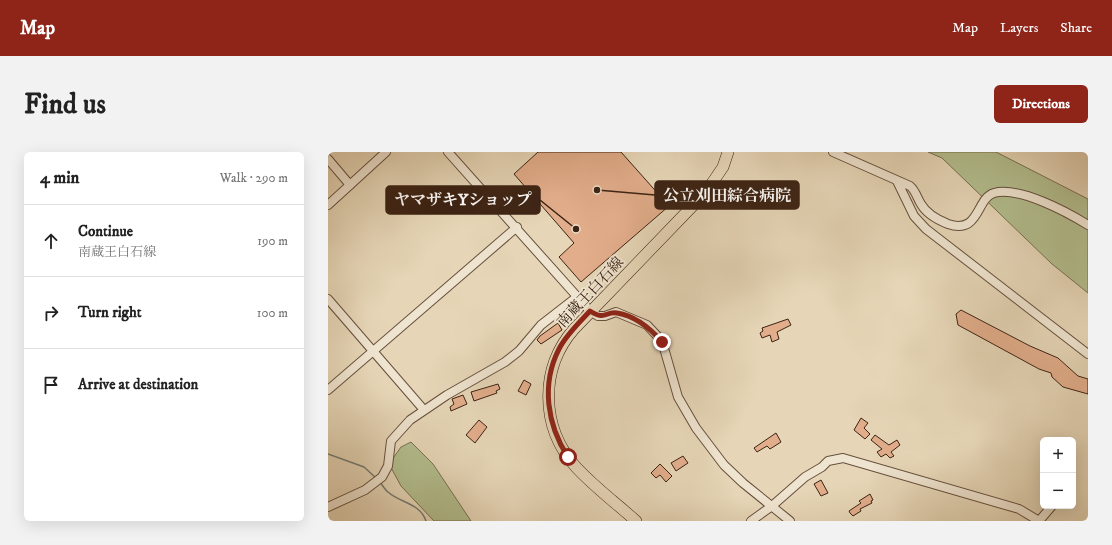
<!DOCTYPE html>
<html lang="en">
<head>
<meta charset="utf-8">
<style>
  body { margin:0; font-family:"IM FELL DW Pica","Noto Serif JP",serif; background:#f2f2f2; color:#222 }
  .controls { position:absolute; right:12px; bottom:12px; display:grid; overflow:hidden; border-radius:6px; box-shadow:0 4px 16px #0002 }
  .controls button { width:36px; height:36px; display:grid; place-items:center; padding:0; border:0; border-bottom:1px solid #e0e0e0; background:#fff; color:#222; font:20px sans-serif }
  .stop { position:absolute; width:12px; height:12px; margin:-9px; border:3px solid #8f2418; border-radius:50%; background:#fff }
  .stop.end { background:#8f2418; border-color:#fff; box-shadow:0 1px 4px #0008 }
  .list { margin:0; padding:0; list-style:none }
  h2 { display:flex; justify-content:space-between; align-items:center; height:52px; margin:0; padding:0 16px; font-size:17px }
  h2 small { font-size:13px; font-weight:400; color:#767676 }
  .list li { display:grid; grid-template-columns:26px 1fr auto; gap:12px; align-items:center; box-sizing:border-box; height:72px; padding:0 16px; border-top:1px solid #e0e0e0 }
  .list b { display:block; font-size:15px; white-space:nowrap }
  .list p { margin:0; font-size:13px; white-space:nowrap; color:#767676 }
  .list em { font-size:13px; font-style:normal; color:#767676 }
  .icon { flex:none; width:22px; height:22px; fill:none; stroke:currentColor; stroke-width:2; stroke-linecap:round; stroke-linejoin:round }
  .map { position:relative; flex:none; width:760px; height:369px; overflow:hidden; border-radius:6px }
  header { display:flex; align-items:center; gap:24px; box-sizing:border-box; height:56px; padding:0 20px; background:#8f2418; color:#fff }
  header strong { font-size:19px }
  nav { display:flex; gap:22px; margin-inline-start:auto; font-size:14px }
  .intro { display:flex; align-items:center; justify-content:space-between; box-sizing:border-box; height:96px; padding:0 24px }
  h1 { margin:0; font-size:28px }
  .button { padding:10px 18px; border-radius:6px; background:#8f2418; color:#fff; font-size:14px; font-weight:700 }
  main { display:flex; gap:24px; padding:0 24px }
  aside { flex:1; background:#fff; border-radius:6px; box-shadow:0 4px 16px #0002 }
  .map>svg:first-child { display:block }
  .green { fill:#b3be8f; stroke:#787052 }
  .lines { fill:none; stroke-linecap:round; stroke-linejoin:round }
  .stream { stroke:#737c75; stroke-width:1.5 }
  .building { fill:#e2ad8b; stroke:#3c2314 }
  .minor-casing { stroke:#66503d; stroke-width:10 }
  .major-casing { stroke:#3c2314; stroke-width:12 }
  .minor { stroke:#efe4d0; stroke-width:8 }
  .major { stroke:#e6d6b7; stroke-width:11 }
  .route { stroke:#8f2418; stroke-width:5 }
  .labels { text-anchor:middle; stroke-width:3.5; stroke-linejoin:round; paint-order:stroke }
  .street-label { font-size:15px; fill:#3c2314; stroke:#efe4d0 }
  .leader { fill:none; stroke:#3c2314; stroke-width:1.5 }
  .callout-dot { fill:#3c2314; stroke:#efe4d0; stroke-width:1.5 }
  .callout { fill:#3c2314; stroke:#3c2314; stroke-width:1.5 }
  .callout-label { font-size:16px; text-anchor:middle; font-weight:bold; fill:#fff }
</style>
</head>
<body>
<header>
<strong>Map</strong>
<nav><a>Map</a><a>Layers</a><a>Share</a></nav>
</header>
<div class="intro"><h1>Find us</h1><a class="button">Directions</a></div>
<main>
<aside>
<h2>4 min<small>Walk · 290 m</small></h2>
<ul class="list">
<li><svg class="icon" aria-label="ahead" viewBox="0 0 24 24"><path d="M12 20V5M6 11l6-6 6 6"/></svg><div><b>Continue</b><p>南蔵王白石線</p></div><em>190 m</em></li>
<li><svg class="icon" aria-label="right" viewBox="0 0 24 24"><path d="M7 20v-9h11M14 6l5 5-5 5"/></svg><div><b>Turn right</b></div><em>100 m</em></li>
<li><svg class="icon" aria-label="arrive" viewBox="0 0 24 24"><path d="M6 21V4h12l-3 4 3 4H6"/></svg><div><b>Arrive at destination</b></div></li>
</ul>
</aside>
<div class="map">
<svg width="760" height="369" viewBox="0 0 760 369">
  <rect width="100%" height="100%" fill="#e6d6b7"/>
  <filter id="stains"><feTurbulence type="fractalNoise" baseFrequency=".005" numOctaves="4"/><feColorMatrix values="0 0 0 0 .2 0 0 0 0 .09 0 0 0 0 .02 0 0 0 .5 -.17"/></filter>
  <radialGradient id="worn" r=".72"><stop offset=".6" stop-color="#630" stop-opacity="0"/><stop offset="1" stop-color="#630" stop-opacity=".3"/></radialGradient>
  <g class="green">
    <path d="M 600,0 L 668,0 L 760,47 L 760,141 L 724,112 L 614,6 Z"/>
    <path d="M 83,290 L 105,312 L 143,369 L 106,369 L 73,334 L 61,312 L 73,295 Z"/>
  </g>
  <g class="lines">
    <g class="stream">
      <path d="M 0,302 L 36,315 L 48,326"/>
      <path d="M 52,330 C 55,334 57,338 60,340 C 72,351 92,351 98,369"/>
    </g>
  </g>
  <g class="building">
    <path d="M 210,0 L 293,0 L 341,54 L 253,130 L 231,105 L 246,91 L 186,22 Z"/>
    <path d="M 633,158 L 702,194 L 730,206 L 750,224 L 760,227 L 760,242 L 735,235 L 724,225 L 723,221 L 711,217 L 630,173 L 628,162 Z"/>
    <path d="M 460,167 L 463,173 L 449,180 L 451,187 L 444,190 L 442,183 L 434,186 L 432,181 L 435,179 L 434,176 Z"/>
    <path d="M 230,171 L 234,178 L 213,192 L 209,188 L 212,184 Z"/>
    <path d="M 196,228 L 203,232 L 198,243 L 190,239 Z"/>
    <path d="M 170,232 L 172,237 L 168,239 L 169,241 L 146,249 L 143,240 Z"/>
    <path d="M 135,243 L 139,252 L 123,259 L 122,255 L 126,252 L 124,247 Z"/>
    <path d="M 533,266 L 540,271 L 536,276 L 542,282 L 537,287 L 526,278 Z"/>
    <path d="M 151,268 L 159,275 L 147,291 L 138,283 Z"/>
    <path d="M 448,281 L 453,290 L 442,297 L 439,294 L 429,300 L 426,296 Z"/>
    <path d="M 547,283 L 561,293 L 569,288 L 572,293 L 563,300 L 566,304 L 562,306 L 558,302 L 553,305 L 549,300 L 554,297 L 543,288 Z"/>
    <path d="M 355,304 L 360,311 L 348,319 L 343,311 Z"/>
    <path d="M 332,312 L 344,324 L 338,330 L 332,323 L 328,326 L 323,321 Z"/>
    <path d="M 493,328 L 500,341 L 493,344 L 486,332 Z"/>
    <path d="M 542,342 L 545,348 L 543,349 L 544,351 L 532,357 L 533,359 L 525,364 L 522,361 L 521,359 L 533,351 L 531,349 Z"/>
  </g>
  <g class="lines">
    <g class="minor-casing">
      <g id="minor">
        <path d="M 120,0 L 262,159 L 270,164 L 277,164 L 288,160 L 319,173 L 334,189 L 350,245 L 368,276 L 396,313 L 415,331 L 462,369"/>
        <path d="M 505,0 L 582,34 C 588,39 589,46 593,52 C 598,61 610,68 620,72 C 652,83 648,46 666,41 C 691,34 739,60 760,73"/>
        <path d="M 0,7 L 22,33"/>
        <path d="M 569,29 L 586,64 L 598,77 L 760,202"/>
        <path d="M 0,53 L 58,0"/>
        <path d="M 0,147 L 96,258"/>
        <path d="M 0,238 L 189,75"/>
        <path d="M 0,355 L 37,338 L 54,325 L 60,314 L 63,289 L 82,268 L 119,243 L 177,210 L 191,199 L 213,173 L 249,145"/>
        <path d="M 423,369 L 444,354 L 477,325 L 494,315 L 500,309 L 515,306 L 691,357 L 711,369"/>
        <path d="M 711,369 L 724,354"/>
      </g>
    </g>
    <g class="major-casing">
      <path id="major" d="M 308,369 C 288,351 265,334 247,314 C 212,274 212,216 246,177 L 378,40 L 395,15 L 400,0"/>
    </g>
    <use href="#minor" class="minor"/>
    <use href="#major" class="major"/>
  </g>
  <g class="lines">
    <path class="route" d="M 240,305 C 219,273 213,232 231,197 C 238,183 251,171 262,159 C 278,169 277,159 289,161 C 308,164 322,176 334,190"/>
  </g>
  <g class="labels">
    <g class="street-label">
      <text transform="translate(262 140) rotate(-47)" y="5">南蔵王白石線</text>
    </g>
  </g>
  <path class="leader" d="M269 38L327 43M248 77L212 48"/>
  <g class="callout-dot">
    <circle cx="269" cy="38" r="4"/>
    <circle cx="248" cy="77" r="4"/>
  </g>
  <g class="callout">
    <rect x="327" y="29" width="144" height="28" rx="4"/>
    <rect x="58" y="34" width="154" height="28" rx="4"/>
  </g>
  <g class="callout-label">
    <text x="399" y="49">公立刈田綜合病院</text>
    <text x="135" y="53">ヤマザキYショップ</text>
  </g>
  <rect width="100%" height="100%" filter="url(#stains)"/>
  <rect width="100%" height="100%" fill="url(#worn)"/>
</svg>
<div class="controls">
<button>+</button>
<button>−</button>
</div>
<div class="stop" style="left:240px;top:305px"></div>
<div class="stop end" style="left:334px;top:190px"></div>
</div>
</main>
</body>
</html>
